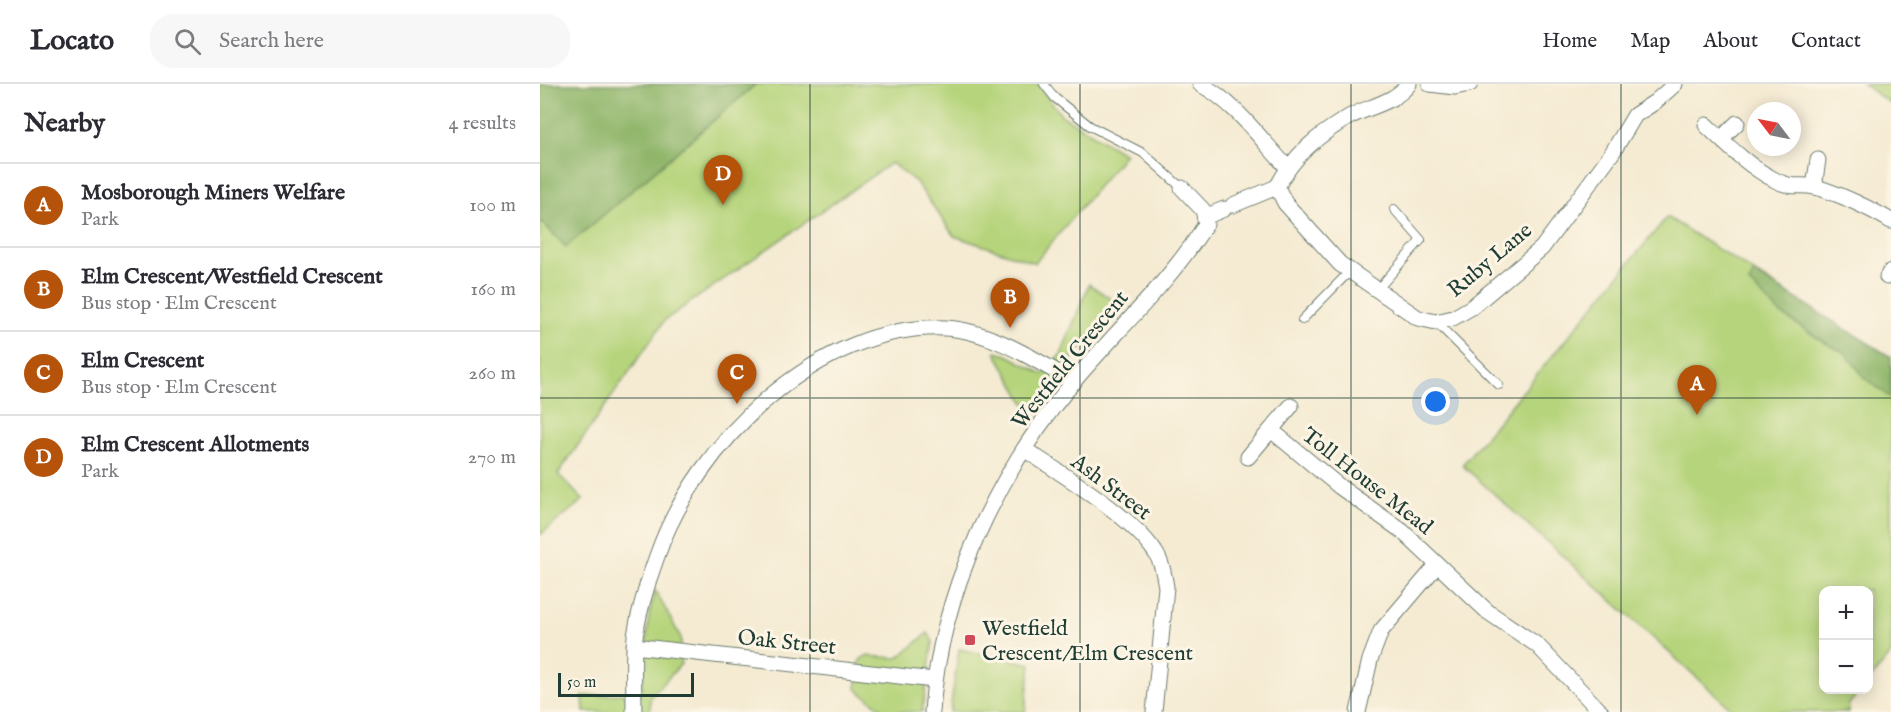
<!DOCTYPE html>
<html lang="en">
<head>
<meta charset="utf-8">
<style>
  body { margin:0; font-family:"IM FELL English",serif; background:#f7f7f7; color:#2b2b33 }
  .controls { position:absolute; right:18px; bottom:18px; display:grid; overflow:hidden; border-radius:12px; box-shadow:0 3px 15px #0003 }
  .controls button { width:54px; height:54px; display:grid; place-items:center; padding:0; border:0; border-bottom:2px solid #e1e1e2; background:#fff; color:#2b2b33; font:30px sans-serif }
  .compass { position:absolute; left:1207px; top:18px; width:54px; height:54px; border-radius:50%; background:#fff; box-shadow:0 3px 15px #0003; rotate:302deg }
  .scale { position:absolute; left:18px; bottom:15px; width:136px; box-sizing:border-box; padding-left:6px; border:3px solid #1f3d34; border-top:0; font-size:16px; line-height:21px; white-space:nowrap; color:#1f3d34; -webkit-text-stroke:4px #fcf5e5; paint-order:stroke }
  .you { position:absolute; left:896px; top:318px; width:21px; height:21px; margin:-15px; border:4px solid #fff; border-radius:50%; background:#1a73e8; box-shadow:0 0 0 9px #1a73e833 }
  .badge { display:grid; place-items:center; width:39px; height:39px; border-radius:50%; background:#b45309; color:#fff; font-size:20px; font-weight:700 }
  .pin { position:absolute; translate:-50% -50px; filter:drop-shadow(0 2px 3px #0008) }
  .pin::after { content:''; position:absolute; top:32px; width:21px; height:18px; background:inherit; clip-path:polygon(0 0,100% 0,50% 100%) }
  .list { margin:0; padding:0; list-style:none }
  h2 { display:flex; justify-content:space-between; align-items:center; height:78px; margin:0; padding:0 24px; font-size:26px }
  h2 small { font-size:20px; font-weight:400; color:#7c7c81 }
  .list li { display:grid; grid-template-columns:39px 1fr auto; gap:18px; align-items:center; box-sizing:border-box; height:84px; padding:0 24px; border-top:2px solid #e1e1e2 }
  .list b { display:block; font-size:22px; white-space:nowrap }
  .list p { margin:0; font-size:20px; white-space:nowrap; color:#7c7c81 }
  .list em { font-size:20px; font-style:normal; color:#7c7c81 }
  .icon { flex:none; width:33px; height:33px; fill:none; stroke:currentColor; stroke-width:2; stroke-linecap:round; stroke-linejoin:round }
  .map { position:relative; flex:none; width:1351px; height:628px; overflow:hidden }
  header { display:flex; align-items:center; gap:36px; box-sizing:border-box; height:84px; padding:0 30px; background:#fff; border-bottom:2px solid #e1e1e2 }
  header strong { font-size:28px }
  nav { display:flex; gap:33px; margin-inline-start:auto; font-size:21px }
  .search { width:420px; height:54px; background:#f7f7f7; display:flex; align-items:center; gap:15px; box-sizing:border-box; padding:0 21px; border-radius:24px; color:#7c7c81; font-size:22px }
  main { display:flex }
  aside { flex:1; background:#fff }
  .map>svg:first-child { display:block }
  .green { fill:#b6d47b; stroke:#6a8858; stroke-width:1.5 }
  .forest { fill:#90b66b; stroke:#587a50; stroke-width:1.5 }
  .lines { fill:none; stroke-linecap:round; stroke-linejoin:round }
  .service-casing { stroke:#6a7a6c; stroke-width:10 }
  .minor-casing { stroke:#6a7a6c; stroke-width:17 }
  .service { stroke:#fff; stroke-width:8 }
  .minor { stroke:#fff; stroke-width:15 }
  .grid { fill:none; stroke:#1f3d34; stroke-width:1.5; stroke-opacity:0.55 }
  .poi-dot { fill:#d1495b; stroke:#fcf5e5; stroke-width:2 }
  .labels { text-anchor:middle; stroke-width:6; stroke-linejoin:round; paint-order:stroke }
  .street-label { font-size:22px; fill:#1f3d34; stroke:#fcf5e5 }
  .poi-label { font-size:22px; fill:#1f3d34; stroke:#fcf5e5; text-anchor:start }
</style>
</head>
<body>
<header>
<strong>Locato</strong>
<div class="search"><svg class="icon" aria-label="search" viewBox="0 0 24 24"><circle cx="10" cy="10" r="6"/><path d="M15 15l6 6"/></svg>Search here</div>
<nav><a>Home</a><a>Map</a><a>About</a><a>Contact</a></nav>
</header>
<main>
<aside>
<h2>Nearby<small>4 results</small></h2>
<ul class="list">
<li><span class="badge">A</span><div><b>Mosborough Miners Welfare</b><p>Park</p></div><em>100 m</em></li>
<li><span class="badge">B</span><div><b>Elm Crescent/Westfield Crescent</b><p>Bus stop · Elm Crescent</p></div><em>160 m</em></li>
<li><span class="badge">C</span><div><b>Elm Crescent</b><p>Bus stop · Elm Crescent</p></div><em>260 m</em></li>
<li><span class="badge">D</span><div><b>Elm Crescent Allotments</b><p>Park</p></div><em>270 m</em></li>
</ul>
</aside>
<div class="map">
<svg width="1351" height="628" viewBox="0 0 1351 628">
  <rect width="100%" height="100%" fill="#fcf5e5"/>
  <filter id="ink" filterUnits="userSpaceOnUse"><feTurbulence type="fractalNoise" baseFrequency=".0167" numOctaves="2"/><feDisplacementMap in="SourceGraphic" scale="12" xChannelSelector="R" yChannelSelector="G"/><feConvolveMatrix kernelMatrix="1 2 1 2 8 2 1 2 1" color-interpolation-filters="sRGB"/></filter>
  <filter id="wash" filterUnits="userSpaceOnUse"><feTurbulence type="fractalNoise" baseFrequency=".008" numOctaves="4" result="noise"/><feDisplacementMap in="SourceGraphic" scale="24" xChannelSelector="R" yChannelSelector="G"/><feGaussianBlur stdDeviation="1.35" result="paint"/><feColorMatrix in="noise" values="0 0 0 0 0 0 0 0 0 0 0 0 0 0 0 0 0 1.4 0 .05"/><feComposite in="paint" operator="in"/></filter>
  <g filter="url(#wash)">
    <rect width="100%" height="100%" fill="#f5ebd3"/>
    <g class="green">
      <path d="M 216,0 L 498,0 L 521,31 L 585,70 L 495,179 L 414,152 L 376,98 L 351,79 L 125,236 L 18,390 L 43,416 L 0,451 L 0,136 L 26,163 Z"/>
      <path d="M 1323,0 L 1351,0 L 1351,20 Z"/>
      <path d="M 1127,133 L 1315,252 L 1351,281 L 1351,570 L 1329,597 L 1328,506 L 1284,506 L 1284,606 L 1321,606 L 1309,620 L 1308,628 L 1195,628 L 922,381 Z"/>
      <path d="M 549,200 L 579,220 L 536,269 L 493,333 L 455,268 L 467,271 L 503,290 L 521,270 Z"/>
      <path d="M 115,506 L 141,554 L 141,580 L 110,614 L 110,628 L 44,628 L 43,612 L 101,609 L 109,531 Z"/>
      <path d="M 388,549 L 393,558 L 382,628 L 346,628 L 316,605 L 320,576 L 326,572 L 358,574 Z"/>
      <path d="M 419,565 L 491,580 L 485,628 L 410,628 Z"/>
    </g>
    <g class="forest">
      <path d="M 0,0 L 216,0 L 26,163 L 0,136 Z"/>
      <path d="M 1214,189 L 1351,273 L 1351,314 L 1326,295 L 1304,268 L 1289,261 L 1241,230 L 1209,199 Z"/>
    </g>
  </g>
  <g filter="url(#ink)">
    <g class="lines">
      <g class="service-casing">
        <g id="service">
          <path d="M 504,0 L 515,14 L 550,42 L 603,69 L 642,104"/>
          <path d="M 837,206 L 881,156 L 854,125"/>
          <path d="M 762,236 L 810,187"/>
          <path d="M 896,238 L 959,301"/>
        </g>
      </g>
      <g class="minor-casing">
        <g id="minor">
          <path d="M 660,0 C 696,19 720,55 747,83"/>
          <path d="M 869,0 C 854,19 830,22 809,33 C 778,51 754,71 737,103 L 745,119 L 800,180 L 878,234 L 896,238 L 913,234 L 932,223 L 1002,164 L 1072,69 L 1095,31 L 1115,18 L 1135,0"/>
          <path d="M 890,0 L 915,3 L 930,0"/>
          <path d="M 1166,41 C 1187,61 1209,83 1235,96 C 1252,105 1259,100 1275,103 C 1296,108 1333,126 1351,137"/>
          <path d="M 1181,55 L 1197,39"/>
          <path d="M 1274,103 L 1278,76"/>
          <path d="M 693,121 L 737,103"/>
          <path d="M 665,133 L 684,125"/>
          <path d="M 1347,193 L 1351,187"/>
          <path d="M 731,346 L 800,403 L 862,447 L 948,528 L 997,561 L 1061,628"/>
          <path d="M 484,365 C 521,390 591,431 615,468 C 622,478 624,491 626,503 L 614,628"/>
          <path d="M 708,373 L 751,322"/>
          <path d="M 94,562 L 394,596"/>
          <path d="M 94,628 C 94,607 93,585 94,564 C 95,539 108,496 117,472 C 156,359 279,239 405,244 C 449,246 496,276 534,298"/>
          <path d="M 392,628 C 400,508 457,389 534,297 C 578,245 630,198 666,140 L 663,126 L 642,104"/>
          <path d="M 818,628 L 830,576 L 841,547 L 897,481"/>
        </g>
      </g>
      <use href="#service" class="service"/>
      <use href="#minor" class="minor"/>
    </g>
  </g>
  <path class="grid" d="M 270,0 L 270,628M 540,0 L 540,628M 811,0 L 811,628M 1081,0 L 1081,628M 0,314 L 1351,314"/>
  <rect class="poi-dot" x="424" y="550" width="12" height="12" rx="3"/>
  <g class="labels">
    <g class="street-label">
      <text transform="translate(949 175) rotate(-40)" y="8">Ruby Lane</text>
      <text transform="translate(529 275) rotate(-51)" y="8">Westfield Crescent</text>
      <text transform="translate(828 396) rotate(38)" y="8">Toll House Mead</text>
      <text transform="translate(572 402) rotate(37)" y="8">Ash Street</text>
      <text transform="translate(247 557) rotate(6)" y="8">Oak Street</text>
    </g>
    <g class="poi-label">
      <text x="442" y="551">Westfield<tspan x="442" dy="25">Crescent/Elm Crescent</tspan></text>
    </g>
  </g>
</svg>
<div class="controls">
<button>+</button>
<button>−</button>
</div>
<svg class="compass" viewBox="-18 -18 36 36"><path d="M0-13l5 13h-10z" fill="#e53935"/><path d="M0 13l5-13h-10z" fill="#7c7c81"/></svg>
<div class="scale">50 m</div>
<div class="you"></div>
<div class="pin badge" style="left:1157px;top:331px">A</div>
<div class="pin badge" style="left:470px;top:244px">B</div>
<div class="pin badge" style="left:197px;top:320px">C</div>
<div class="pin badge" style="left:183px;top:121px">D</div>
</div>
</main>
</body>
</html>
